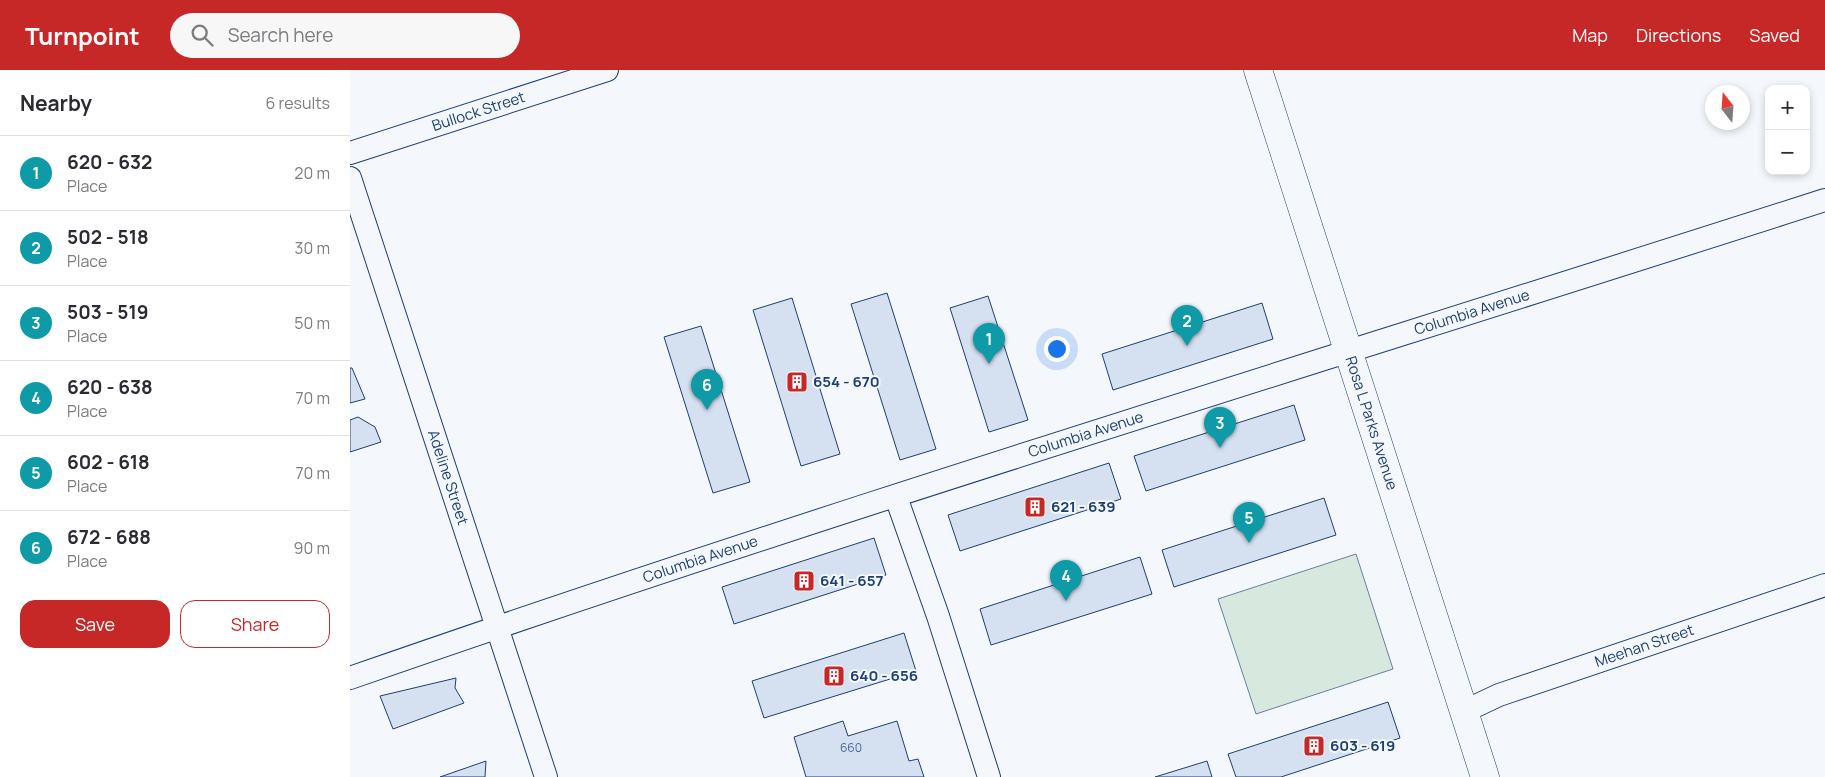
<!DOCTYPE html>
<html lang="en">
<head>
<meta charset="utf-8">
<style>
  body { margin:0; font-family:Manrope,sans-serif; background:#f7f7f7; color:#2b2b33 }
  .controls { position:absolute; right:15px; top:15px; display:grid; overflow:hidden; border-radius:10px; box-shadow:0 2px 8px #0003 }
  .controls button { width:45px; height:45px; display:grid; place-items:center; padding:0; border:0; border-bottom:1px solid #e1e1e2; background:#fff; color:#2b2b33; font:25px sans-serif }
  .compass { position:absolute; left:1355px; top:15px; width:45px; height:45px; border-radius:50%; background:#fff; box-shadow:0 2px 8px #0003; rotate:343deg }
  .you { position:absolute; left:706px; top:278px; width:18px; height:18px; margin:-12px; border:4px solid #fff; border-radius:50%; background:#1a73e8; box-shadow:0 0 0 8px #1a73e833 }
  .badge { display:grid; place-items:center; width:32px; height:32px; border-radius:50%; background:#c62828; color:#fff; font-size:16px; font-weight:700 }
  .pin { position:absolute; translate:-50% -41px; filter:drop-shadow(0 1px 2px #0008) }
  .pin::after { content:''; position:absolute; top:26px; width:18px; height:15px; background:inherit; clip-path:polygon(0 0,100% 0,50% 100%) }
  .list { margin:0; padding:0; list-style:none }
  h2 { display:flex; justify-content:space-between; align-items:center; height:65px; margin:0; padding:0 20px; font-size:21px }
  h2 small { font-size:16px; font-weight:400; color:#7c7c81 }
  .list li { display:grid; grid-template-columns:32px 1fr auto; gap:15px; align-items:center; box-sizing:border-box; height:75px; padding:0 20px; border-top:1px solid #e1e1e2 }
  .list b { display:block; font-size:19px; white-space:nowrap }
  .list p { margin:0; font-size:16px; white-space:nowrap; color:#7c7c81 }
  .list em { font-size:16px; font-style:normal; color:#7c7c81 }
  .actions { display:flex; gap:10px; padding:15px 20px }
  .actions a { flex:1; padding:11px 0; border:1px solid #c62828; border-radius:15px; text-align:center; font-size:18px; color:#c62828 }
  .actions .main { background:#c62828; color:#fff }
  .icon { flex:none; width:28px; height:28px; fill:none; stroke:currentColor; stroke-width:2; stroke-linecap:round; stroke-linejoin:round }
  .map { position:relative; flex:none; width:1475px; height:707px; overflow:hidden }
  header { display:flex; align-items:center; gap:30px; box-sizing:border-box; height:70px; padding:0 25px; background:#c62828; color:#fff }
  header strong { font-size:24px }
  nav { display:flex; gap:28px; margin-inline-start:auto; font-size:18px }
  .search { width:350px; height:45px; background:#f7f7f7; display:flex; align-items:center; gap:12px; box-sizing:border-box; padding:0 18px; border-radius:28px; color:#7c7c81; font-size:19px }
  main { display:flex }
  aside { flex:1; background:#fff }
  .map>svg:first-child { display:block }
  .green { fill:#d7e8df; stroke:#687fa3 }
  .building { fill:#d5e0f0; stroke:#1d3f73 }
  .lines { fill:none; stroke-linecap:round; stroke-linejoin:round }
  .minor-casing { stroke:#1d3f73; stroke-width:24 }
  .tertiary-casing { stroke:#1d3f73; stroke-width:29 }
  .minor { stroke:#f4f7fb; stroke-width:22 }
  .tertiary { stroke:#f4f7fb; stroke-width:28 }
  .labels { text-anchor:middle; stroke-width:4; stroke-linejoin:round; paint-order:stroke }
  .number-label { font-size:12px; fill:#4b6792 }
  .street-label { font-size:15px; fill:#1d3f73; stroke:#f4f7fb }
  .poi-label { font-size:15px; font-weight:bold; fill:#1d3f73; stroke:#f4f7fb; text-anchor:start }
</style>
</head>
<body>
<header>
<strong>Turnpoint</strong>
<div class="search"><svg class="icon" aria-label="search" viewBox="0 0 24 24"><circle cx="10" cy="10" r="6"/><path d="M15 15l6 6"/></svg>Search here</div>
<nav><a>Map</a><a>Directions</a><a>Saved</a></nav>
</header>
<main>
<aside>
<h2>Nearby<small>6 results</small></h2>
<ul class="list">
<li><span class="badge" style="background:#0f9aa8">1</span><div><b>620 - 632</b><p>Place</p></div><em>20 m</em></li>
<li><span class="badge" style="background:#0f9aa8">2</span><div><b>502 - 518</b><p>Place</p></div><em>30 m</em></li>
<li><span class="badge" style="background:#0f9aa8">3</span><div><b>503 - 519</b><p>Place</p></div><em>50 m</em></li>
<li><span class="badge" style="background:#0f9aa8">4</span><div><b>620 - 638</b><p>Place</p></div><em>70 m</em></li>
<li><span class="badge" style="background:#0f9aa8">5</span><div><b>602 - 618</b><p>Place</p></div><em>70 m</em></li>
<li><span class="badge" style="background:#0f9aa8">6</span><div><b>672 - 688</b><p>Place</p></div><em>90 m</em></li>
</ul>
<div class="actions"><a class="main">Save</a><a>Share</a></div>
</aside>
<div class="map">
<svg width="1475" height="707" viewBox="0 0 1475 707">
  <rect width="100%" height="100%" fill="#f4f7fb"/>
  <path class="green" d="M 1006,484 L 1043,599 L 906,644 L 868,529 Z"/>
  <g class="building">
    <path d="M 537,223 L 586,379 L 550,390 L 501,234 Z"/>
    <path d="M 638,226 L 678,350 L 639,362 L 600,238 Z"/>
    <path d="M 442,228 L 490,384 L 451,396 L 403,240 Z"/>
    <path d="M 912,233 L 923,269 L 763,320 L 752,284 Z"/>
    <path d="M 351,256 L 400,412 L 363,423 L 314,267 Z"/>
    <path d="M 0,298 L 2,298 L 15,329 L 0,333 Z"/>
    <path d="M 944,335 L 955,370 L 796,421 L 784,386 Z"/>
    <path d="M 8,347 L 25,357 L 31,372 L 0,382 L 0,350 Z"/>
    <path d="M 759,393 L 771,429 L 610,481 L 598,445 Z"/>
    <path d="M 974,428 L 986,465 L 824,517 L 812,480 Z"/>
    <path d="M 524,468 L 536,505 L 384,554 L 372,517 Z"/>
    <path d="M 790,487 L 802,524 L 641,575 L 630,539 Z"/>
    <path d="M 554,563 L 566,601 L 414,648 L 402,611 Z"/>
    <path d="M 106,608 L 105,618 L 114,633 L 43,659 L 30,626 Z"/>
    <path d="M 1038,632 L 1050,668 L 931,707 L 886,707 L 878,684 Z"/>
    <path d="M 493,651 L 498,666 L 547,651 L 559,691 L 568,689 L 574,707 L 456,707 L 444,667 Z"/>
    <path d="M 136,691 L 135,707 L 90,707 Z"/>
    <path d="M 857,691 L 862,707 L 805,707 Z"/>
  </g>
  <g class="lines">
    <g class="minor-casing">
      <g id="minor">
        <path id="s1" d="M 0,83 L 257,0"/>
        <path id="s2" d="M 0,108 L 196,707"/>
        <path d="M 546,427 L 588,546 L 639,707"/>
        <path id="s3" d="M 0,608 C 488,438 983,288 1475,130"/>
        <path id="s4" d="M 1115,641 L 1149,625 L 1475,515"/>
      </g>
    </g>
    <g class="tertiary-casing">
      <g id="tertiary">
        <path id="s5" d="M 908,0 L 1135,707"/>
      </g>
    </g>
    <use href="#minor" class="minor"/>
    <use href="#tertiary" class="tertiary"/>
  </g>
  <defs>
    <g id="building-square" transform="scale(1.125)"><rect x="-9" y="-9" width="18" height="18" rx="4" fill="#c62828" stroke="#f4f7fb"/><path d="M-4-6H4V6H1V3H-1V6H-4ZM-2.5-4.3h1.7v1.8h-1.7ZM.8-4.3h1.7v1.8H.8ZM-2.5-1h1.7V.8h-1.7ZM.8-1h1.7V.8H.8Z" fill="#fff"/></g>
  </defs>
  <g fill-rule="evenodd">
    <use href="#building-square" x="447" y="312"/>
    <use href="#building-square" x="685" y="437"/>
    <use href="#building-square" x="454" y="511"/>
    <use href="#building-square" x="484" y="606"/>
    <use href="#building-square" x="964" y="676"/>
  </g>
  <g class="labels">
    <g class="number-label">
      <text x="501" y="682">660</text>
    </g>
    <g class="street-label">
      <text dy="5" stroke="none"><textPath href="#s1" startOffset="135">Bullock Street</textPath></text>
      <text dy="5" stroke="none"><textPath href="#s3" startOffset="1180">Columbia Avenue</textPath></text>
      <text dy="5" stroke="none"><textPath href="#s5" startOffset="371">Rosa L Parks Avenue</textPath></text>
      <text dy="5" stroke="none"><textPath href="#s3" startOffset="775">Columbia Avenue</textPath></text>
      <text dy="5" stroke="none"><textPath href="#s2" startOffset="315">Adeline Street</textPath></text>
      <text dy="5" stroke="none"><textPath href="#s3" startOffset="370">Columbia Avenue</textPath></text>
      <text dy="5" stroke="none"><textPath href="#s4" startOffset="191">Meehan Street</textPath></text>
    </g>
    <g class="poi-label">
      <text x="463" y="317">654 - 670</text>
      <text x="701" y="442">621 - 639</text>
      <text x="470" y="516">641 - 657</text>
      <text x="500" y="611">640 - 656</text>
      <text x="980" y="681">603 - 619</text>
    </g>
  </g>
</svg>
<div class="controls">
<button>+</button>
<button>−</button>
</div>
<svg class="compass" viewBox="-18 -18 36 36"><path d="M0-13l5 13h-10z" fill="#e53935"/><path d="M0 13l5-13h-10z" fill="#7c7c81"/></svg>
<div class="you"></div>
<div class="pin badge" style="left:639px;top:294px;background:#0f9aa8">1</div>
<div class="pin badge" style="left:837px;top:276px;background:#0f9aa8">2</div>
<div class="pin badge" style="left:870px;top:378px;background:#0f9aa8">3</div>
<div class="pin badge" style="left:716px;top:531px;background:#0f9aa8">4</div>
<div class="pin badge" style="left:899px;top:473px;background:#0f9aa8">5</div>
<div class="pin badge" style="left:357px;top:340px;background:#0f9aa8">6</div>
</div>
</main>
</body>
</html>
